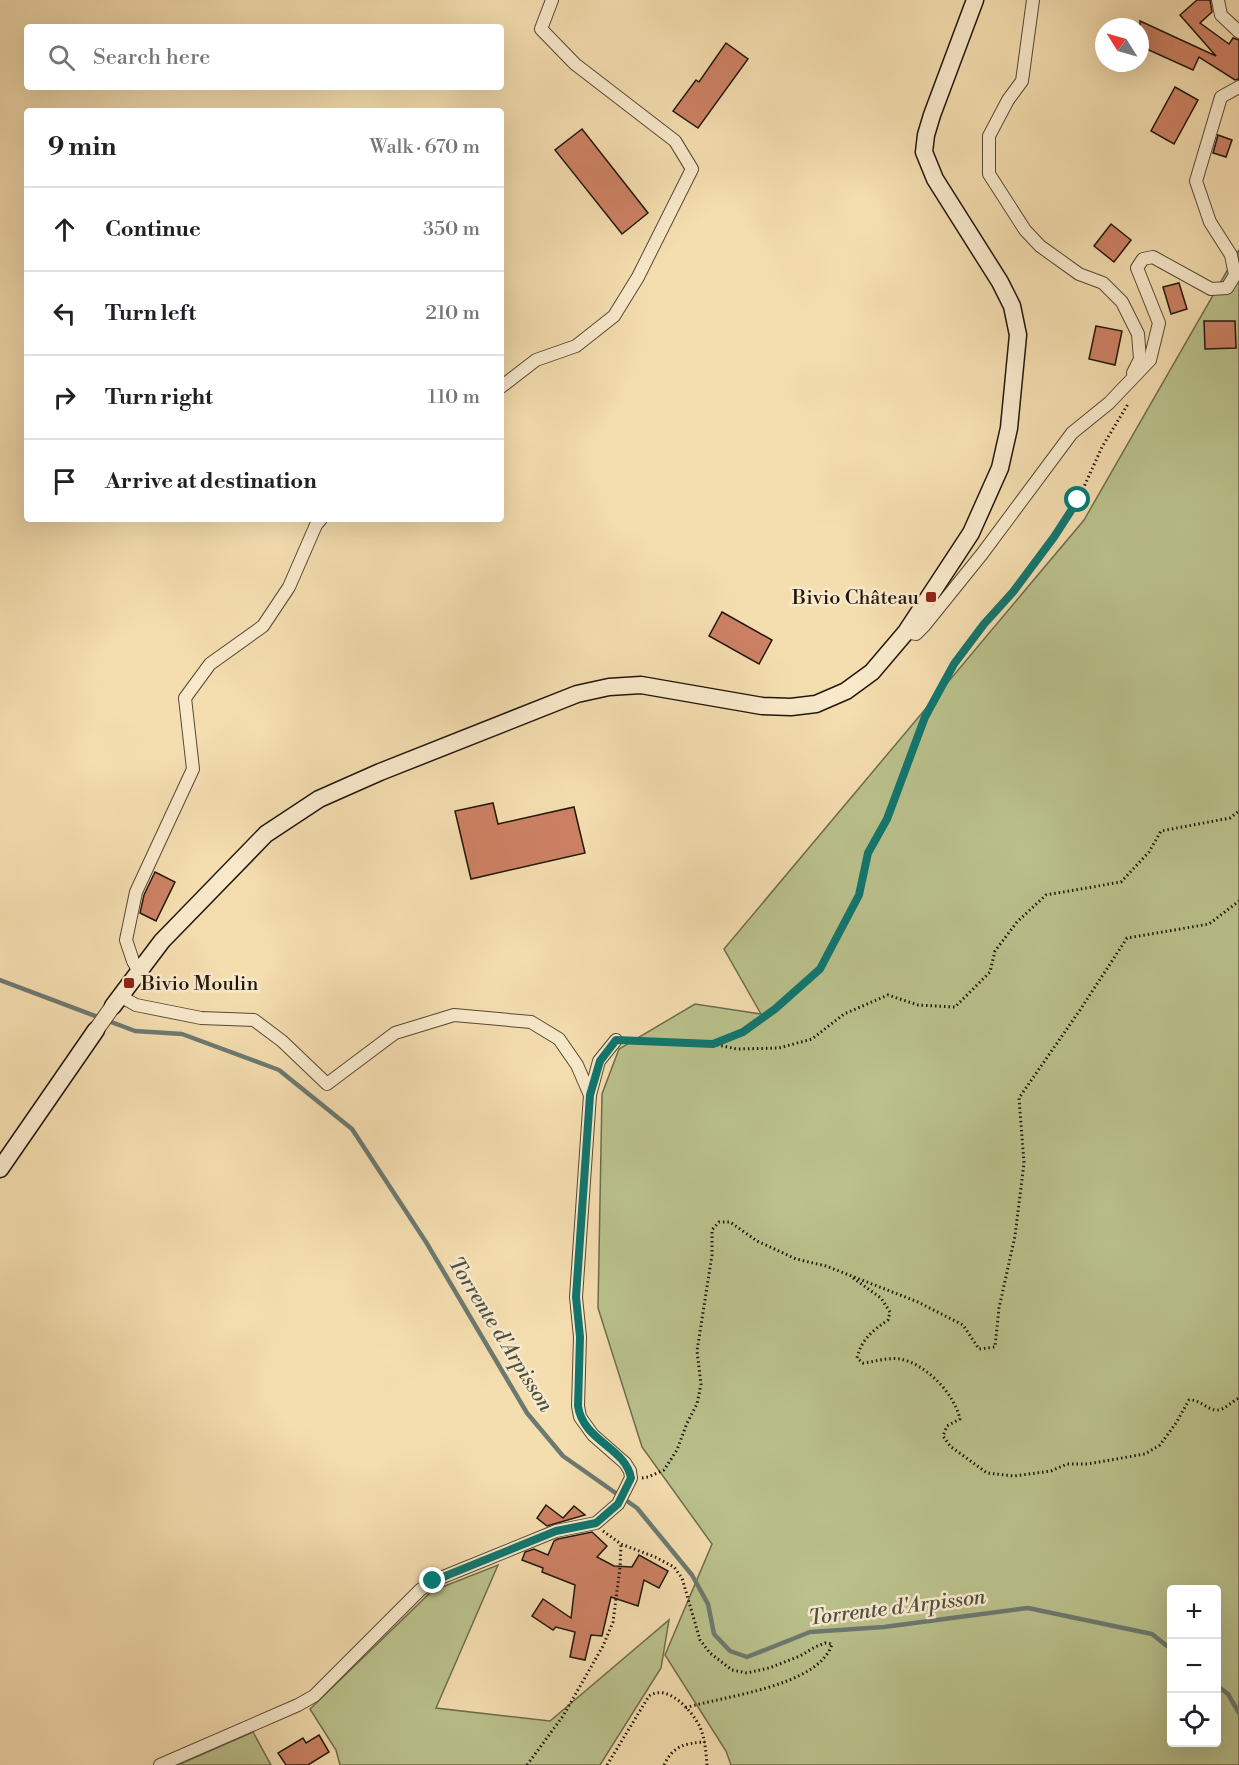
<!DOCTYPE html>
<html lang="en">
<head>
<meta charset="utf-8">
<style>
  body { margin:0; font-family:"Libre Bodoni",serif; background:#f2f2f2; color:#202124 }
  .controls { position:absolute; right:18px; bottom:18px; display:grid; overflow:hidden; border-radius:6px; box-shadow:0 6px 24px #0002 }
  .controls button { width:54px; height:54px; display:grid; place-items:center; padding:0; border:0; border-bottom:2px solid #e0e0e0; background:#fff; color:#202124; font:30px sans-serif }
  .compass { position:absolute; left:1095px; top:18px; width:54px; height:54px; border-radius:50%; background:#fff; box-shadow:0 6px 24px #0002; rotate:307deg }
  .stop { position:absolute; width:18px; height:18px; margin:-14px; border:4px solid #0f766e; border-radius:50%; background:#fff }
  .stop.end { background:#0f766e; border-color:#fff; box-shadow:0 2px 6px #0008 }
  .list { margin:0; padding:0; list-style:none }
  h2 { display:flex; justify-content:space-between; align-items:center; height:78px; margin:0; padding:0 24px; font-size:26px }
  h2 small { font-size:20px; font-weight:400; color:#757577 }
  .list li { display:grid; grid-template-columns:39px 1fr auto; gap:18px; align-items:center; box-sizing:border-box; height:84px; padding:0 24px; border-top:2px solid #e0e0e0 }
  .list b { display:block; font-size:22px; white-space:nowrap }
  .list em { font-size:20px; font-style:normal; color:#757577 }
  .icon { flex:none; width:33px; height:33px; fill:none; stroke:currentColor; stroke-width:2; stroke-linecap:round; stroke-linejoin:round }
  .map { position:relative; flex:none; width:1239px; height:1765px; overflow:hidden }
  .search { position:absolute; background:#fff; box-shadow:0 6px 24px #0002; left:24px; top:24px; width:480px; height:66px; display:flex; align-items:center; gap:15px; box-sizing:border-box; padding:0 21px; border-radius:6px; color:#757577; font-size:22px }
  .panel { position:absolute; background:#fff; box-shadow:0 6px 24px #0002; left:24px; top:108px; width:480px; height:414px; border-radius:6px }
  .map>svg:first-child { display:block }
  .green { fill:#bac18c; stroke:#6e6c4c; stroke-width:1.5; fill-rule:evenodd }
  .lines { fill:none; stroke-linecap:round; stroke-linejoin:round }
  .stream { stroke:#6c7970; stroke-width:4.5 }
  .building { fill:#cd8164; stroke:#22170b; stroke-width:1.5 }
  .minor-casing { stroke:#564834; stroke-width:14 }
  .tertiary-casing { stroke:#564834; stroke-width:17 }
  .secondary-casing { stroke:#22170b; stroke-width:19 }
  .path { stroke:#22170b; stroke-width:3; stroke-dasharray:1.5 3; stroke-linecap:butt }
  .minor { stroke:#f8e9cb; stroke-width:12 }
  .tertiary { stroke:#f8e9cb; stroke-width:15 }
  .secondary { stroke:#f8e9cb; stroke-width:16 }
  .route { stroke:#0f766e; stroke-width:8 }
  .poi-dot { fill:#8f2418; stroke:#f8e9cb; stroke-width:2 }
  .labels { text-anchor:middle; stroke-width:5; stroke-linejoin:round; paint-order:stroke }
  .poi-label { font-size:20px; fill:#22170b; stroke:#f8e9cb; text-anchor:end }
  .water-label { font-size:21px; font-style:italic; fill:#4d5046; stroke:#f8e9cb }
</style>
</head>
<body>
<div class="map">
<svg width="1239" height="1765" viewBox="0 0 1239 1765">
  <rect width="100%" height="100%" fill="#f4ddaf"/>
  <filter id="stains"><feTurbulence type="fractalNoise" baseFrequency=".00333" numOctaves="4"/><feColorMatrix values="0 0 0 0 .2 0 0 0 0 .09 0 0 0 0 .02 0 0 0 .5 -.17"/></filter>
  <radialGradient id="worn" r=".72"><stop offset=".6" stop-color="#630" stop-opacity="0"/><stop offset="1" stop-color="#630" stop-opacity=".3"/></radialGradient>
  <g class="green">
    <path d="M 1239,250 L 1239,1765 L 731,1765 L 726,1751 L 665,1655 L 712,1544 L 642,1447 L 598,1308 L 602,1094 L 619,1049 L 695,1004 L 761,1014 L 724,949 L 1084,520 ZM 1172,1590 L 1216,1590 L 1216,1742 L 1172,1742 Z"/>
    <path d="M 498,1565 L 436,1708 L 550,1721 L 669,1620 L 661,1668 L 600,1765 L 340,1765 L 336,1750 L 310,1709 L 432,1591 Z"/>
    <path d="M 253,1732 L 271,1765 L 178,1765 Z"/>
  </g>
  <g class="lines">
    <g class="stream">
      <path d="M 0,980 L 135,1031 L 182,1034 L 279,1070 L 352,1129 L 426,1242 L 527,1413 L 563,1456 L 637,1508 L 692,1575 L 708,1604 L 714,1634 L 730,1651 L 747,1657 L 810,1632 L 884,1627 L 1028,1608 L 1152,1634 L 1172,1650"/>
      <path d="M 1216,1685 L 1228,1694 L 1239,1713"/>
    </g>
  </g>
  <g class="building">
    <path d="M 1197,0 L 1210,0 L 1212,12 L 1200,23 L 1229,44 L 1233,38 L 1239,40 L 1239,79 L 1235,80 L 1199,57 L 1193,70 L 1140,46 L 1140,21 L 1216,56 L 1180,15 Z"/>
    <path d="M 726,43 L 748,59 L 698,128 L 673,111 L 696,80 L 699,82 Z"/>
    <path d="M 1175,87 L 1198,100 L 1174,144 L 1151,131 Z"/>
    <path d="M 582,129 L 648,213 L 622,234 L 555,150 Z"/>
    <path d="M 1218,135 L 1232,140 L 1226,157 L 1213,153 Z"/>
    <path d="M 1111,224 L 1131,240 L 1114,262 L 1094,246 Z"/>
    <path d="M 1179,283 L 1187,309 L 1171,314 L 1163,287 Z"/>
    <path d="M 1204,321 L 1235,321 L 1236,348 L 1205,349 Z"/>
    <path d="M 1096,326 L 1122,331 L 1115,365 L 1089,359 Z"/>
    <path d="M 722,612 L 772,640 L 759,664 L 709,636 Z"/>
    <path d="M 493,803 L 498,824 L 574,807 L 585,853 L 471,879 L 455,811 Z"/>
    <path d="M 155,872 L 175,882 L 156,921 L 140,913 L 144,895 Z"/>
    <path d="M 546,1505 L 563,1518 L 574,1506 L 585,1515 L 547,1526 L 537,1518 Z"/>
    <path d="M 592,1532 L 607,1546 L 597,1557 L 614,1566 L 632,1567 L 639,1555 L 668,1571 L 659,1588 L 644,1580 L 638,1606 L 611,1597 L 602,1636 L 591,1635 L 585,1660 L 570,1657 L 575,1632 L 556,1627 L 553,1630 L 532,1616 L 543,1599 L 571,1618 L 575,1585 L 542,1572 L 543,1568 L 522,1560 L 525,1552 L 534,1549 L 548,1555 L 554,1541 L 558,1539 Z"/>
    <path d="M 319,1735 L 329,1752 L 308,1765 L 286,1765 L 278,1753 L 303,1738 L 306,1743 Z"/>
  </g>
  <g class="lines">
    <g class="minor-casing">
      <g id="minor">
        <path d="M 1033,0 L 1022,81 L 1008,100 L 989,136 L 989,174 L 1025,230 L 1040,246 L 1079,274 L 1103,283 L 1122,302 L 1138,334 L 1140,359 L 1133,373"/>
        <path d="M 1218,0 L 1221,15 L 1239,32"/>
        <path d="M 501,387 L 536,360 L 576,346 L 614,316 L 638,277 L 692,169 L 675,141 L 575,64 L 541,29 L 552,0"/>
        <path d="M 906,632 L 916,634 L 924,626 L 982,554 L 1072,433 L 1109,403 L 1150,360 L 1159,323 L 1137,268 L 1143,259 L 1153,257 L 1211,289 L 1227,288 L 1235,275 L 1231,255 L 1210,222 L 1196,181 L 1221,97 L 1239,87"/>
        <path d="M 138,970 L 133,961 L 126,940 L 136,892 L 193,769 L 185,698 L 210,664 L 263,626 L 289,587 L 316,525 L 321,519"/>
        <path d="M 120,996 L 136,1005 L 201,1018 L 254,1020 L 282,1041 L 327,1084 L 395,1033 L 454,1015 L 531,1022 L 559,1039 L 577,1065 L 590,1095"/>
        <path d="M 160,1765 L 298,1705 L 314,1696 L 420,1590 L 433,1581 L 556,1531 L 596,1523 L 618,1504 L 631,1478 L 630,1471 L 625,1463 L 593,1435 L 580,1417 L 578,1406 L 580,1337 L 576,1297 L 590,1095 L 599,1061 L 616,1040"/>
      </g>
    </g>
    <g class="tertiary-casing">
      <path id="tertiary" d="M 96,1030 L 113,1006"/>
    </g>
    <g class="secondary-casing">
      <g id="secondary">
        <path d="M 113,1006 L 162,941 L 266,834 L 319,799 L 380,772 L 577,694 L 609,687 L 641,685 L 762,706 L 791,707 L 816,704 L 846,691 L 872,672 L 906,632 L 971,533 L 1000,468 L 1009,428 L 1018,335 L 1012,306 L 1000,282 L 935,179 L 924,152 L 926,135 L 932,115 L 975,0"/>
        <path d="M 0,1169 L 96,1030"/>
      </g>
    </g>
    <g class="path">
      <path d="M 627,1040 L 713,1044 L 737,1049 L 779,1048 L 812,1039 L 844,1014 L 888,995 L 918,1005 L 955,1007 L 990,972 L 995,951 L 1017,922 L 1046,895 L 1121,882 L 1149,852 L 1161,831 L 1230,818 L 1239,811"/>
      <path d="M 713,1044 L 743,1032 L 775,1009 L 820,969 L 859,895 L 868,853 L 887,819 L 925,717 L 954,664 L 984,624 L 1013,592 L 1054,537 L 1078,500 L 1102,447 L 1128,404"/>
      <path d="M 853,1278 L 881,1298 L 890,1312 L 888,1320 C 873,1330 861,1340 857,1358 L 863,1363 C 874,1362 888,1357 900,1359 C 926,1364 954,1393 960,1419 L 947,1426 L 943,1436 L 950,1446 L 987,1473 L 1014,1476 L 1051,1471 L 1067,1464 L 1087,1464 L 1145,1454 L 1160,1445 L 1176,1423 L 1189,1400 C 1202,1399 1209,1414 1222,1409 C 1228,1406 1233,1401 1239,1398"/>
      <path d="M 642,1478 L 648,1477 L 664,1470 L 677,1450 L 687,1423 L 697,1404 L 701,1384 L 697,1351 L 712,1255 L 712,1230 L 719,1222 L 730,1222 L 757,1241 L 796,1259 L 826,1266 L 918,1302 L 963,1325 L 979,1349 L 995,1347 L 999,1308 L 1015,1236 L 1024,1163 L 1019,1098 L 1080,1010 L 1127,938 L 1209,924 L 1239,901"/>
      <path d="M 603,1531 L 621,1544 L 655,1557 L 674,1567 L 682,1578 L 700,1640 L 710,1653 L 732,1670 L 747,1673 L 769,1668 L 800,1656 L 815,1647 L 825,1643 L 832,1644 C 819,1687 722,1696 685,1708"/>
      <path d="M 527,1765 L 563,1716 L 603,1646 L 613,1622 L 620,1568 L 621,1544"/>
      <path d="M 607,1765 L 649,1696 C 668,1683 692,1711 700,1727 C 705,1739 706,1752 707,1765"/>
      <path d="M 664,1765 C 673,1746 685,1743 705,1742"/>
    </g>
    <use href="#minor" class="minor"/>
    <use href="#tertiary" class="tertiary"/>
    <use href="#secondary" class="secondary"/>
  </g>
  <g class="lines">
    <path class="route" d="M 433,1581 L 556,1531 L 596,1523 L 618,1504 L 631,1478 C 626,1448 583,1441 578,1406 L 580,1337 L 576,1297 L 590,1095 L 600,1061 L 616,1040 L 713,1044 L 743,1032 L 775,1009 L 820,969 L 859,895 L 868,853 L 887,819 L 925,717 L 954,664 L 984,624 L 1013,592 L 1054,537 L 1078,500"/>
  </g>
  <g class="poi-dot">
    <rect x="925" y="591" width="12" height="12" rx="3"/>
    <rect x="123" y="977" width="12" height="12" rx="3"/>
  </g>
  <g class="labels">
    <g class="poi-label">
      <text x="919" y="604">Bivio Château</text>
      <text x="141" y="990" text-anchor="start">Bivio Moulin</text>
    </g>
    <g class="water-label">
      <text transform="translate(501 1334) rotate(58)" y="7">Torrente d'Arpisson</text>
      <text transform="translate(897 1607) rotate(-7)" y="7">Torrente d'Arpisson</text>
    </g>
  </g>
  <rect width="100%" height="100%" filter="url(#stains)"/>
  <rect width="100%" height="100%" fill="url(#worn)"/>
</svg>
<div class="controls">
<button>+</button>
<button>−</button>
<button><svg class="icon" aria-label="locate" viewBox="0 0 24 24"><circle cx="12" cy="12" r="6"/><path d="M12 2v4M12 18v4M2 12h4M18 12h4"/></svg></button>
</div>
<svg class="compass" viewBox="-18 -18 36 36"><path d="M0-13l5 13h-10z" fill="#e53935"/><path d="M0 13l5-13h-10z" fill="#757577"/></svg>
<div class="stop" style="left:1078px;top:500px"></div>
<div class="stop end" style="left:433px;top:1581px"></div>
<div class="search"><svg class="icon" aria-label="search" viewBox="0 0 24 24"><circle cx="10" cy="10" r="6"/><path d="M15 15l6 6"/></svg>Search here</div>
<section class="panel">
<h2>9 min<small>Walk · 670 m</small></h2>
<ul class="list">
<li><svg class="icon" aria-label="ahead" viewBox="0 0 24 24"><path d="M12 20V5M6 11l6-6 6 6"/></svg><div><b>Continue</b></div><em>350 m</em></li>
<li><svg class="icon" aria-label="left" viewBox="0 0 24 24"><path d="M17 20v-9H6M10 6l-5 5 5 5"/></svg><div><b>Turn left</b></div><em>210 m</em></li>
<li><svg class="icon" aria-label="right" viewBox="0 0 24 24"><path d="M7 20v-9h11M14 6l5 5-5 5"/></svg><div><b>Turn right</b></div><em>110 m</em></li>
<li><svg class="icon" aria-label="arrive" viewBox="0 0 24 24"><path d="M6 21V4h12l-3 4 3 4H6"/></svg><div><b>Arrive at destination</b></div></li>
</ul>
</section>
</div>
</body>
</html>
